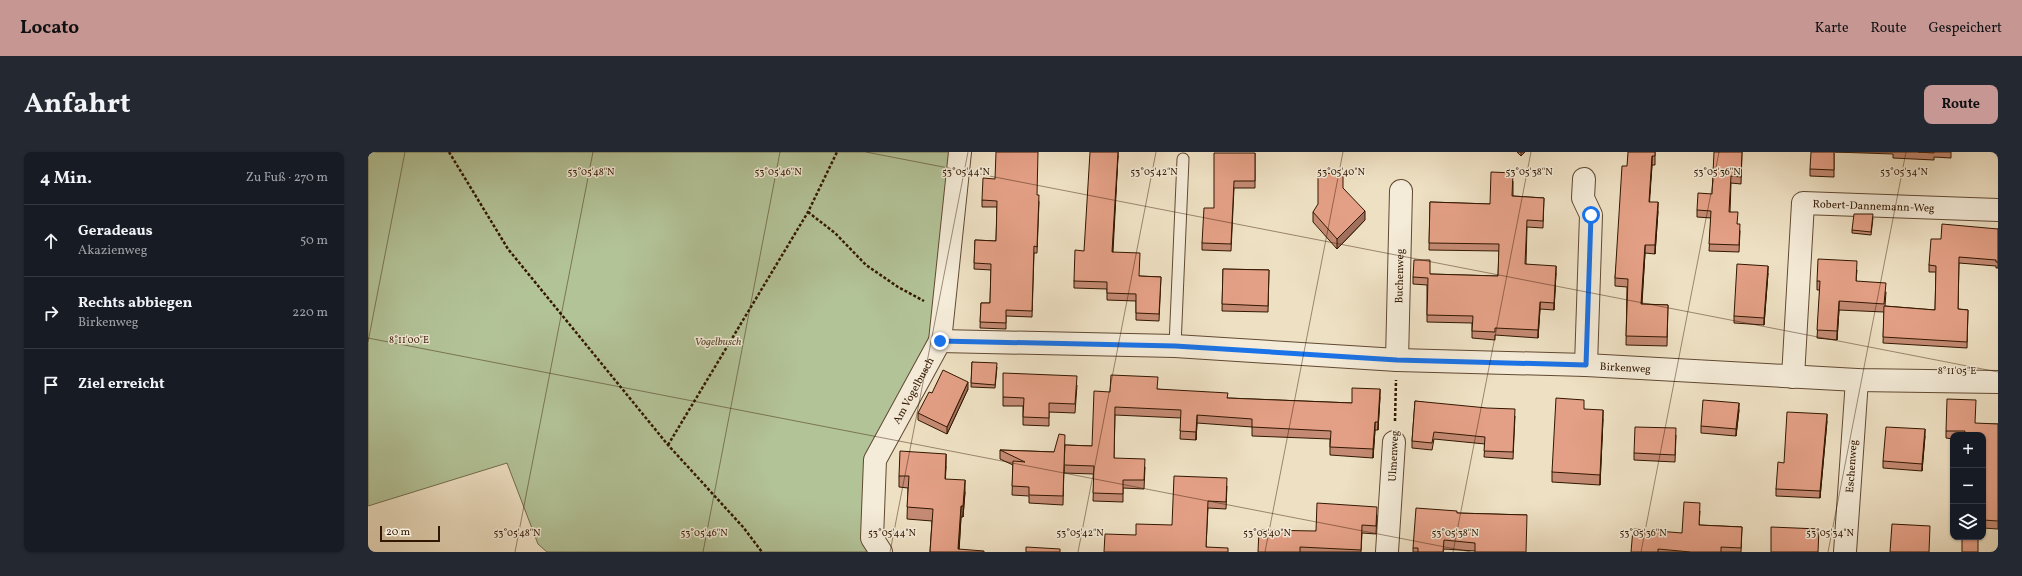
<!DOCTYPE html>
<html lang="de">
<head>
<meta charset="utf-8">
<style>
  body { margin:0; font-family:Vollkorn,serif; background:#242831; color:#f1f3f6 }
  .controls { position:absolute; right:12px; bottom:12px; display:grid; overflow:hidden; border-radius:8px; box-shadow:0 1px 3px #0004 }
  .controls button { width:36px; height:36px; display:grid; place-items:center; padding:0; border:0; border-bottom:1px solid #363941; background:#171b24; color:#f1f3f6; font:20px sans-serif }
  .scale { position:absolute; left:12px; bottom:10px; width:60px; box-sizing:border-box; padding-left:4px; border:2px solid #321700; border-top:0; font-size:11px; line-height:14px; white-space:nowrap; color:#321700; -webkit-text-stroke:3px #f4ebd8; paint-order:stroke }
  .stop { position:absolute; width:12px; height:12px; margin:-9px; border:3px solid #1a73e8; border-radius:50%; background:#fff }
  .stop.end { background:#1a73e8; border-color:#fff; box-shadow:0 1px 4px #0008 }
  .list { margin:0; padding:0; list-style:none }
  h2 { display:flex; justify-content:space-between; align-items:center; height:52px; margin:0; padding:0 16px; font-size:17px }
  h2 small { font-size:13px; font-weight:400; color:#9ea1a6 }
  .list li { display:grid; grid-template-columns:26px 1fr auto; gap:12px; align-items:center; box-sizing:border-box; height:72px; padding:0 16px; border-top:1px solid #363941 }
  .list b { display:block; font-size:15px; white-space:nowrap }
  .list p { margin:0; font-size:13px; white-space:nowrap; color:#9ea1a6 }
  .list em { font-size:13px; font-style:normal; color:#9ea1a6 }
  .icon { flex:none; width:22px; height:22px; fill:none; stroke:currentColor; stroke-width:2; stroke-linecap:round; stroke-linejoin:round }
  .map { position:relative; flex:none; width:1630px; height:400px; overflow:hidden; border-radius:8px }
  header { display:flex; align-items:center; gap:24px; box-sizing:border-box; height:56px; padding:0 20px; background:#c59692; color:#111 }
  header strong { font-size:19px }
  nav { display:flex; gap:22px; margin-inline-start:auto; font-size:14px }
  .intro { display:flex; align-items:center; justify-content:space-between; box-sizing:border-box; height:96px; padding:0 24px }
  h1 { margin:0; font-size:28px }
  .button { padding:10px 18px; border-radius:8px; background:#c59692; color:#111; font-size:14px; font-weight:700 }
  main { display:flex; gap:24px; padding:0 24px }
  aside { flex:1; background:#171b24; border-radius:8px; box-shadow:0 1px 3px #0004 }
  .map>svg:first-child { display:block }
  .green { fill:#b3c398; stroke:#726d4c }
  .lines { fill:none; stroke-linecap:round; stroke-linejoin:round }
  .lane-casing { stroke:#614931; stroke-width:13 }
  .street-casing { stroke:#614931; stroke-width:24 }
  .path { stroke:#321700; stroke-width:2.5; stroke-dasharray:3 2; stroke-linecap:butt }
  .lane { stroke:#f4ebd8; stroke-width:11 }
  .street { stroke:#f4ebd8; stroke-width:22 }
  .wall { fill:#c48a73; stroke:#321700 }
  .shaded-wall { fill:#a0705e; stroke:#321700 }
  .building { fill:#e4a086; stroke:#321700 }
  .route { stroke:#1a73e8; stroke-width:5 }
  .ticks { fill:none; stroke:#321700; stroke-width:1; stroke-opacity:0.45 }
  .labels { text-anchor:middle; stroke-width:3; stroke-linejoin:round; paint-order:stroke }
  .street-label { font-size:11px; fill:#321700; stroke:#f4ebd8 }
  .park-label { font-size:11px; font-style:italic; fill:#594b2e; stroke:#f4ebd8 }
  .ticks-label { font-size:10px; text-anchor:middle; fill:#321700; stroke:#f4ebd8; stroke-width:3; stroke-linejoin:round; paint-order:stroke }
</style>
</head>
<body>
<header>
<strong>Locato</strong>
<nav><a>Karte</a><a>Route</a><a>Gespeichert</a></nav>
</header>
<div class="intro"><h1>Anfahrt</h1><a class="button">Route</a></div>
<main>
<aside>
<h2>4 Min.<small>Zu Fuß · 270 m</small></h2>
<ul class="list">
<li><svg class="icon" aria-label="ahead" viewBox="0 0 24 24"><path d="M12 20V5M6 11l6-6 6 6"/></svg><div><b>Geradeaus</b><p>Akazienweg</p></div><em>50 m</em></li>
<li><svg class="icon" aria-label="right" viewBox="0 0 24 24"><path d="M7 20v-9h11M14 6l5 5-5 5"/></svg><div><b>Rechts abbiegen</b><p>Birkenweg</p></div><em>220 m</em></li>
<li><svg class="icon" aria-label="arrive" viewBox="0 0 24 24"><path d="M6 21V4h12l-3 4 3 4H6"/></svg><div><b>Ziel erreicht</b></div></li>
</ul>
</aside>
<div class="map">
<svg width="1630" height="400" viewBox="0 0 1630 400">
  <rect width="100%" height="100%" fill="#eee0c3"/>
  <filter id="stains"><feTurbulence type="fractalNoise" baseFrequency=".005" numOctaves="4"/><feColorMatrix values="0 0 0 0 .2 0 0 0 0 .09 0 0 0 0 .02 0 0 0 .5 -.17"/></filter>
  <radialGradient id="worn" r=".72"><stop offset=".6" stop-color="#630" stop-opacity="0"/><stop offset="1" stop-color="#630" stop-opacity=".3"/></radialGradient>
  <path class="green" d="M 0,0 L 584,0 L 572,178 L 502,306 L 507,400 L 179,400 L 170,392 L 139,311 L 0,354 Z"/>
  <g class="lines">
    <g class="lane-casing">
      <path id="lane" d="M 807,194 L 815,7"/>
    </g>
    <g class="street-casing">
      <g id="street">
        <path d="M 1216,27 L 1215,46 L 1223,63 L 1218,213"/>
        <path id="s1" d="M 572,189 L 807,194 L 1029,208 L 1218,213 L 1489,228 L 1630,230"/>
        <path id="s2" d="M 1029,208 L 1033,39"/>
        <path id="s3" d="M 1425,225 L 1435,51 L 1630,58"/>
        <path id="s4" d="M 513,400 L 504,386 L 507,308 L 572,189 L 592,0"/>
        <path d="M 1019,400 L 1026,290"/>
        <path id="s5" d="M 1477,400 L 1489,228"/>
      </g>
    </g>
    <g class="path">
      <path d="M 81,0 L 140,97 L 300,293 L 375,375 L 394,400"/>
      <path d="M 440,60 L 467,81 L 498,113 L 530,135 L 556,149"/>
      <path d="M 1027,269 L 1028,228"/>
      <path d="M 300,293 L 440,60 L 469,0"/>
    </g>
    <use href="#lane" class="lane"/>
    <use href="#street" class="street"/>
  </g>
  <g class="wall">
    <path d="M 1149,0 L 1157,0 L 1153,4 Z"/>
    <path d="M 1287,0 L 1287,13 L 1284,13 L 1281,50 L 1290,59 L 1287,102 L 1277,101 L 1274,152 L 1300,153 L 1299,194 L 1258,193 L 1259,135 L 1247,134 L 1247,126 L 1259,14 Z"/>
    <path d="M 1374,0 L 1373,32 L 1363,31 L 1362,60 L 1369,72 L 1372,79 L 1371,100 L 1341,99 L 1343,66 L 1329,65 L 1329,58 L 1344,42 Z"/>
    <path d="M 1466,0 L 1466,25 L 1442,24 L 1442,17 Z"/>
    <path d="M 1467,0 L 1583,0 L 1583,6 L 1566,5 L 1566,8 L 1525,6 L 1525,2 Z"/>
    <path d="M 887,1 L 887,36 L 866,36 L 863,99 L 834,98 L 834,91 L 846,56 Z"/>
    <path d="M 750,4 L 745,100 L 771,124 L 793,125 L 791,169 L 768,168 L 768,149 L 739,148 L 739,137 L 706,136 L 706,129 Z"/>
    <path d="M 1145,29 L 1145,44 L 1176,46 L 1175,76 L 1159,75 L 1158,112 L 1188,121 L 1186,158 L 1172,157 L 1170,186 L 1127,183 L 1127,188 L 1104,186 L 1104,171 L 1059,170 L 1059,133 L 1045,132 L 1045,125 L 1062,122 L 1130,124 L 1131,99 L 1061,98 L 1062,50 L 1122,52 Z"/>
    <path d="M 975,36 L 997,68 L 969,97 L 945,70 L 945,60 Z"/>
    <path d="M 669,43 L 671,50 L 669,101 L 666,101 L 664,165 L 638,164 L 638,177 L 612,176 L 613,151 L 622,151 L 623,118 L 606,117 L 607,88 L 628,89 L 629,55 L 614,55 L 614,48 Z"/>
    <path d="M 1505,66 L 1503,83 L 1484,81 L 1484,78 Z"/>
    <path d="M 1630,77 L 1630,116 L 1628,116 L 1628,114 L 1591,111 L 1590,157 L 1600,158 L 1599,196 L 1515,191 L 1516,160 L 1471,158 L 1469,188 L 1449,186 L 1452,138 L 1449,138 L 1449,129 L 1489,118 L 1488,129 L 1518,140 L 1517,154 L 1567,158 L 1568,120 L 1561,120 L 1561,113 L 1573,87 Z"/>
    <path d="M 855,117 L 901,118 L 900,160 L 854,159 Z"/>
    <path d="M 1400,121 L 1396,173 L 1366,171 L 1366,164 Z"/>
    <path d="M 604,210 L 629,215 L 627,236 L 603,235 Z"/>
    <path d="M 709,233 L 707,261 L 681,260 L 681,274 L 655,273 L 655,254 L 635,254 L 635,245 Z"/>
    <path d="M 600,237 L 579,282 L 550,268 L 550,261 L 564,241 Z"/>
    <path d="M 789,237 L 860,246 L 984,251 L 1012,245 L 1010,278 L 1007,278 L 1005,306 L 962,303 L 962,287 L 884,284 L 884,275 L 829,271 L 828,288 L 812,287 L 813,266 L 747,263 L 746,306 L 777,315 L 776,337 L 755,336 L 755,350 L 725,349 L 726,322 L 696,321 L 696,314 L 695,353 L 661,351 L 661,344 L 644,343 L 645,313 L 632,307 L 632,298 L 686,300 L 697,293 L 724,294 L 742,240 Z"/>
    <path d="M 1047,249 L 1147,264 L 1145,307 L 1116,305 L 1117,292 L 1066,287 L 1064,298 L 1044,296 L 1044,289 Z"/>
    <path d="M 1216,257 L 1235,267 L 1232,333 L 1184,330 L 1184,320 Z"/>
    <path d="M 1371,258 L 1368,284 L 1333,281 L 1333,274 Z"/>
    <path d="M 1459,269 L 1452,346 L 1408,344 L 1408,337 L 1416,311 Z"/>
    <path d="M 1607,272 L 1630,272 L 1630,377 L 1615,376 L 1615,283 L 1585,283 L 1585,287 L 1578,286 L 1578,279 Z"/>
    <path d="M 1308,283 L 1307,310 L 1266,308 L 1266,301 Z"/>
    <path d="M 1557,284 L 1554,319 L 1515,316 L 1515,309 Z"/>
    <path d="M 578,314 L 577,327 L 597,340 L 595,365 L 593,365 L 591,397 L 562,400 L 564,369 L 539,367 L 540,336 L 531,335 L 531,324 Z"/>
    <path d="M 859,334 L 858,357 L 840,356 L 838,395 L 860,400 L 768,383 L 804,373 Z"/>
    <path d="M 1332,359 L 1331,373 L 1374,375 L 1373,400 L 1263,400 L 1314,381 Z"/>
    <path d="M 1089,361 L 1159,363 L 1107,399 L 1076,397 L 1075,400 L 1045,400 L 1045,396 Z"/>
    <path d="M 1009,363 L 1008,382 L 994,381 L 993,400 L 890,400 L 948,379 Z"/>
  </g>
  <g class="shaded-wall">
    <path d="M 750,0 L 750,4 L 744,107 L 744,100 Z"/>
    <path d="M 1153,0 L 1157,0 L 1153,4 Z"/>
    <path d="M 1284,4 L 1284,13 L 1281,58 L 1281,50 Z"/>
    <path d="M 1290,50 L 1290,59 L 1287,102 L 1287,93 Z"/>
    <path d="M 997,59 L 997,68 L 969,97 L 969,87 Z"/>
    <path d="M 1277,93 L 1277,101 L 1273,161 L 1273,152 Z"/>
    <path d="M 1188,114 L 1188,121 L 1186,158 L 1186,151 Z"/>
    <path d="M 1400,114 L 1400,121 L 1396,173 L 1396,166 Z"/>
    <path d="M 1471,149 L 1471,158 L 1469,188 L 1469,179 Z"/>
    <path d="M 1172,150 L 1172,157 L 1170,186 L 1170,178 Z"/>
    <path d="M 600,230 L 600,237 L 579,282 L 579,275 Z"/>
    <path d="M 1012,237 L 1012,245 L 1010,278 L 1010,270 Z"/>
    <path d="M 1371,251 L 1371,258 L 1368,284 L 1368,277 Z"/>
    <path d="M 1235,258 L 1235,267 L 1232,333 L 1232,323 Z"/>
    <path d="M 1459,262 L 1459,269 L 1452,346 L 1452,339 Z"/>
    <path d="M 829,263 L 829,271 L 828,288 L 828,280 Z"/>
    <path d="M 1007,270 L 1007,278 L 1005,306 L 1005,297 Z"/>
    <path d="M 1557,277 L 1557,284 L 1554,319 L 1554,312 Z"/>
    <path d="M 578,302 L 578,314 L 577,338 L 577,327 Z"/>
    <path d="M 597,328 L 597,340 L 595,365 L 595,354 Z"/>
    <path d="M 593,354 L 593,365 L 591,400 L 590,400 Z"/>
  </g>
  <g class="building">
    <path d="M 628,0 L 670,0 L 669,43 L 671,43 L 669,95 L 666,94 L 664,159 L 638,158 L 638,171 L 612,170 L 613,151 L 622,151 L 623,112 L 606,111 L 607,88 L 628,89 L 629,49 L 614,48 L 615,26 L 627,27 Z"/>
    <path d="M 722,0 L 750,0 L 744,100 L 772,101 L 771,124 L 793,125 L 791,162 L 768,161 L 768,142 L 739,141 L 739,130 L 706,129 L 707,98 L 716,99 Z"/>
    <path d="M 1260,0 L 1287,0 L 1287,4 L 1284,4 L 1281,50 L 1290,50 L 1287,93 L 1277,93 L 1273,152 L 1300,153 L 1299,185 L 1258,184 L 1260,127 L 1247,126 L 1254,14 L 1259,14 Z"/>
    <path d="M 1346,0 L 1374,0 L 1373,25 L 1363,24 L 1361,60 L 1370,60 L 1369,72 L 1372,72 L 1371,93 L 1341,92 L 1343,59 L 1329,58 L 1330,41 L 1344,42 Z"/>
    <path d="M 1443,0 L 1466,0 L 1466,18 L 1442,17 Z"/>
    <path d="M 1550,0 L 1566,0 L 1566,1 Z"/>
    <path d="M 846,1 L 887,1 L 887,29 L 866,29 L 863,92 L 834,91 L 836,56 L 846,56 Z"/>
    <path d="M 1123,20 L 1145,21 L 1144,44 L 1176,46 L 1175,69 L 1159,68 L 1157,112 L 1188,114 L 1186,151 L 1172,150 L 1170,178 L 1127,176 L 1127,180 L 1104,179 L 1105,164 L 1059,163 L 1060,126 L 1045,125 L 1046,108 L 1062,108 L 1062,122 L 1130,124 L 1131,92 L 1061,91 L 1062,50 L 1122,52 Z"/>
    <path d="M 950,21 L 975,22 L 975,36 L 997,59 L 969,87 L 945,60 L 950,52 Z"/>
    <path d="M 1486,62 L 1505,62 L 1503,80 L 1484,78 Z"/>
    <path d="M 1574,72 L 1630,77 L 1630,110 L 1628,110 L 1628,108 L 1591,105 L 1590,157 L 1600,158 L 1599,190 L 1515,185 L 1516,154 L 1567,158 L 1568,114 L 1561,113 L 1563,87 L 1573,87 Z"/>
    <path d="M 1450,107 L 1489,109 L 1488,129 L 1518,131 L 1516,152 L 1471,149 L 1469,179 L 1449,178 L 1452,129 L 1449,129 Z"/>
    <path d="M 1369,112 L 1400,114 L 1396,166 L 1366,164 Z"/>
    <path d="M 855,117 L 901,118 L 900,154 L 854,152 Z"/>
    <path d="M 604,210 L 629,211 L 627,233 L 603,231 Z"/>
    <path d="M 575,218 L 600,230 L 579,275 L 550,261 L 561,240 L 564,241 Z"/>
    <path d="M 635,221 L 709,224 L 707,252 L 681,251 L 681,266 L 655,265 L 656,246 L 635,245 Z"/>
    <path d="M 743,223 L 790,225 L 789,237 L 860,241 L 859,246 L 984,251 L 984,236 L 1012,237 L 1010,270 L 1007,270 L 1005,297 L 962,295 L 963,279 L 884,275 L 884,267 L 829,263 L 828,280 L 812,279 L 813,258 L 747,255 L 746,306 L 777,307 L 776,328 L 755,328 L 755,342 L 725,341 L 726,314 L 696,313 L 697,293 L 724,294 L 726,239 L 742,240 Z"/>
    <path d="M 1188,246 L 1216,248 L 1216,257 L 1235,258 L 1232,323 L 1184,320 Z"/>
    <path d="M 1579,247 L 1608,248 L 1607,271 L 1630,272 L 1630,369 L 1615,368 L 1615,283 L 1596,283 L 1597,279 L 1578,279 Z"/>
    <path d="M 1335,248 L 1371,251 L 1368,277 L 1333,274 Z"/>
    <path d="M 1047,249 L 1119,256 L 1147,257 L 1145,300 L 1116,299 L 1117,285 L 1066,280 L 1064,291 L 1044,289 Z"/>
    <path d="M 1419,260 L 1459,262 L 1452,339 L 1408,337 L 1410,310 L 1416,311 Z"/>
    <path d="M 1267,275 L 1308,276 L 1307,303 L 1266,301 Z"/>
    <path d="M 1518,275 L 1557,277 L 1554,312 L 1515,309 Z"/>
    <path d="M 691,282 L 697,283 L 695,344 L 661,343 L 661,335 L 644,334 L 645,309 L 657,310 L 632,298 L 686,300 Z"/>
    <path d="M 532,299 L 578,302 L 577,327 L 597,328 L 595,354 L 593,354 L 590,397 L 616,399 L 616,400 L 562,400 L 565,357 L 539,355 L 541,324 L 531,324 Z"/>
    <path d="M 806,324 L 859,326 L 858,350 L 840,349 L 838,395 L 860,396 L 860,400 L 736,400 L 737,382 L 768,383 L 768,372 L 804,373 Z"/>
    <path d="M 1316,350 L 1332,351 L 1331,373 L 1374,375 L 1373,396 L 1353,395 L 1353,400 L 1323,400 L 1290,397 L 1290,400 L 1263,400 L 1265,377 L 1314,381 Z"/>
    <path d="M 949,351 L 1009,355 L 1008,374 L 994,373 L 993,398 L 932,395 L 932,400 L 890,400 L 891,378 L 948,379 Z"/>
    <path d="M 1048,356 L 1089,359 L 1089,361 L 1159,363 L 1158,400 L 1107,400 L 1107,391 L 1076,388 L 1075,400 L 1050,400 L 1050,396 L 1045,396 Z"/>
    <path d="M 1524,372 L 1562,374 L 1561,400 L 1522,400 Z"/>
    <path d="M 1403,375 L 1451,377 L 1450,400 L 1403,400 Z"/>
    <rect x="1594" y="385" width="16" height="15"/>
    <path d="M 658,395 L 692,397 L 692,400 L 658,400 Z"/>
  </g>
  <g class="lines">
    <path class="route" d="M 572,189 L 807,194 L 1029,208 L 1218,213 L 1223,63"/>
  </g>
  <path class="ticks" d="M 498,0 L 1630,220M 0,186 L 1103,400M 0,190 L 37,0M 147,400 L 225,0M 335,400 L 412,0M 522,400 L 600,0M 710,400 L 788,0M 897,400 L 975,0M 1085,400 L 1163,0M 1273,400 L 1351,0M 1460,400 L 1538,0"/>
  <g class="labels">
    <g class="street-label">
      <text dy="4" stroke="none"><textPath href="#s3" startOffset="245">Robert-Dannemann-Weg</textPath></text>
      <text dy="4" stroke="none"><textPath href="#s2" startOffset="84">Buchenweg</textPath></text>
      <text dy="4" stroke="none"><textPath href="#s1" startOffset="686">Birkenweg</textPath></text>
      <text dy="4" stroke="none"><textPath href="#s4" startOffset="174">Am Vogelbusch</textPath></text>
      <text transform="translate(1025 304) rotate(-87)" y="4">Ulmenweg</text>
      <text dy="4" stroke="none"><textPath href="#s5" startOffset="86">Eschenweg</textPath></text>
    </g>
    <g class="park-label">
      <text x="350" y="193">Vogelbusch</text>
    </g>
  </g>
  <g class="ticks-label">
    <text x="223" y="23">53°05'48"N</text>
    <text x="410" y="23">53°05'46"N</text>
    <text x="598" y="23">53°05'44"N</text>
    <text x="786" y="23">53°05'42"N</text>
    <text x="973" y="23">53°05'40"N</text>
    <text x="1161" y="23">53°05'38"N</text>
    <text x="1349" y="23">53°05'36"N</text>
    <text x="1536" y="23">53°05'34"N</text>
    <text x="41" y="191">8°11'00"E</text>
    <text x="1589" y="222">8°11'05"E</text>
    <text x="149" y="384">53°05'48"N</text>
    <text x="336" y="384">53°05'46"N</text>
    <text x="524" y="384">53°05'44"N</text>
    <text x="712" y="384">53°05'42"N</text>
    <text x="899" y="384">53°05'40"N</text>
    <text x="1087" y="384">53°05'38"N</text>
    <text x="1275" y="384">53°05'36"N</text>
    <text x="1462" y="384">53°05'34"N</text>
  </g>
  <rect width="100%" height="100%" filter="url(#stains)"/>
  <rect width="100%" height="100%" fill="url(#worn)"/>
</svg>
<div class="controls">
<button>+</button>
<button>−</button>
<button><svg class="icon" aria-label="layers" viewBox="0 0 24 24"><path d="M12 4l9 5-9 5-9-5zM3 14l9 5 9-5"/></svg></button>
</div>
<div class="scale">20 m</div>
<div class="stop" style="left:1223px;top:63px"></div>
<div class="stop end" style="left:572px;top:189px"></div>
</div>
</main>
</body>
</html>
